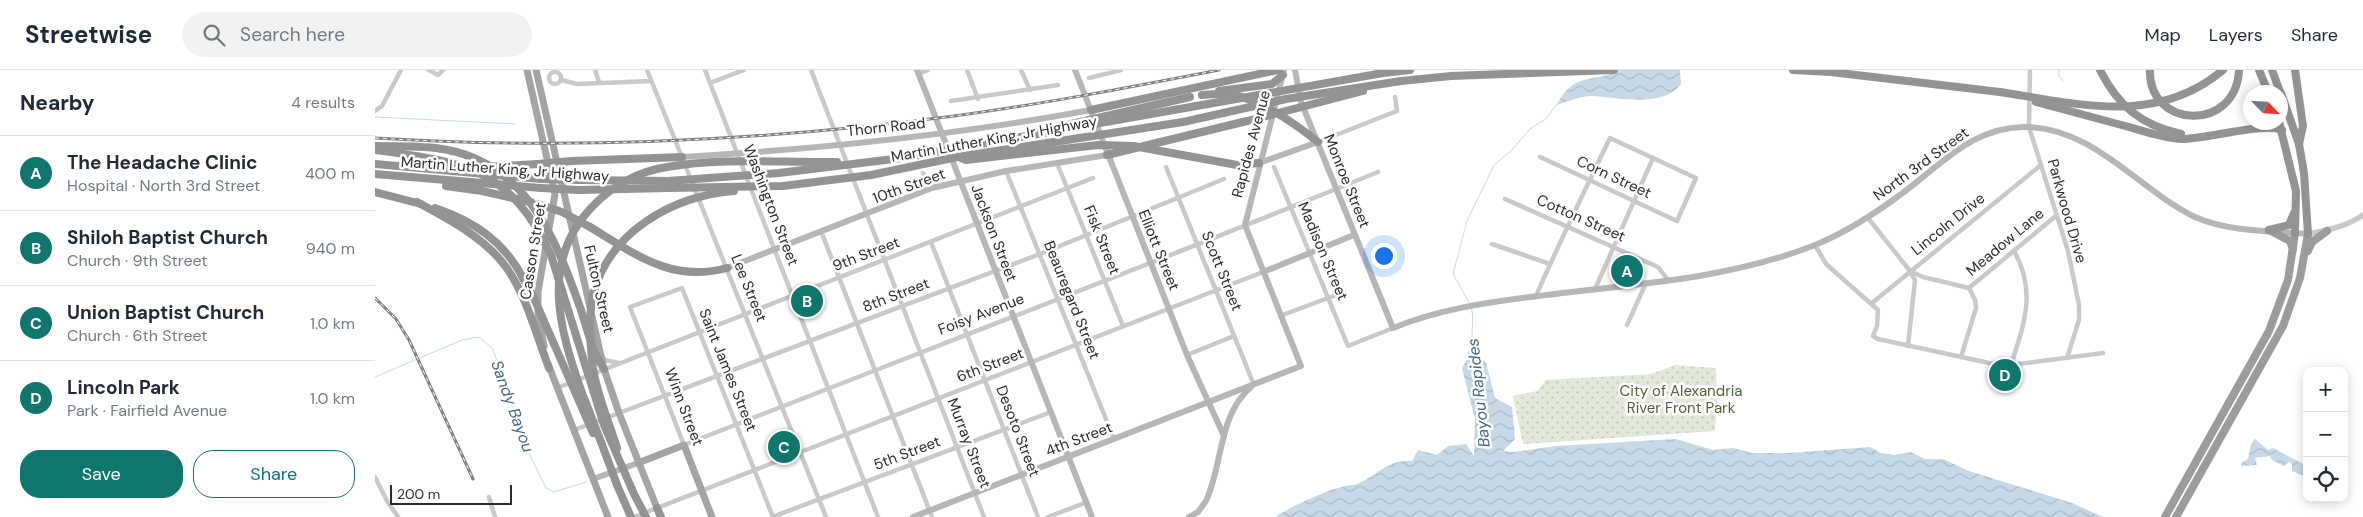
<!DOCTYPE html>
<html lang="en">
<head>
<meta charset="utf-8">
<style>
  body { margin:0; font-family:"DM Sans",sans-serif; background:#f2f2f3; color:#1f2937 }
  .controls { position:absolute; right:15px; bottom:15px; display:grid; overflow:hidden; border-radius:10px; box-shadow:0 2px 12px #0003 }
  .controls button { width:45px; height:45px; display:grid; place-items:center; padding:0; border:0; border-bottom:1px solid #e0e1e3; background:#fff; color:#1f2937; font:25px sans-serif }
  .compass { position:absolute; left:1868px; top:15px; width:45px; height:45px; border-radius:50%; background:#fff; box-shadow:0 2px 12px #0003; rotate:115deg }
  .scale { position:absolute; left:15px; bottom:12px; width:122px; box-sizing:border-box; padding-left:5px; border:2px solid #2c2c2c; border-top:0; font-size:14px; line-height:18px; white-space:nowrap; color:#2c2c2c; -webkit-text-stroke:4px #fff; paint-order:stroke }
  .you { position:absolute; left:1008px; top:185px; width:18px; height:18px; margin:-12px; border:4px solid #fff; border-radius:50%; background:#1a73e8; box-shadow:0 0 0 8px #1a73e833 }
  .badge { display:grid; place-items:center; width:32px; height:32px; border-radius:50%; background:#0f766e; color:#fff; font-size:16px; font-weight:700 }
  .pin { position:absolute; translate:-50% -50%; border:2px solid #fff; box-shadow:0 1px 5px #0006 }
  .list { margin:0; padding:0; list-style:none }
  h2 { display:flex; justify-content:space-between; align-items:center; height:65px; margin:0; padding:0 20px; font-size:21px }
  h2 small { font-size:16px; font-weight:400; color:#747a83 }
  .list li { display:grid; grid-template-columns:32px 1fr auto; gap:15px; align-items:center; box-sizing:border-box; height:75px; padding:0 20px; border-top:1px solid #e0e1e3 }
  .list b { display:block; font-size:19px; white-space:nowrap }
  .list p { margin:0; font-size:16px; white-space:nowrap; color:#747a83 }
  .list em { font-size:16px; font-style:normal; color:#747a83 }
  .actions { display:flex; gap:10px; padding:15px 20px }
  .actions a { flex:1; padding:11px 0; border:1px solid #0f766e; border-radius:20px; text-align:center; font-size:18px; color:#0f766e }
  .actions .main { background:#0f766e; color:#fff }
  .icon { flex:none; width:28px; height:28px; fill:none; stroke:currentColor; stroke-width:2; stroke-linecap:round; stroke-linejoin:round }
  .map { position:relative; flex:none; width:1988px; height:447px; overflow:hidden }
  header { display:flex; align-items:center; gap:30px; box-sizing:border-box; height:70px; padding:0 25px; background:#fff; border-bottom:1px solid #e0e1e3 }
  header strong { font-size:24px }
  nav { display:flex; gap:28px; margin-inline-start:auto; font-size:18px }
  .search { width:350px; height:45px; background:#f2f2f3; display:flex; align-items:center; gap:12px; box-sizing:border-box; padding:0 18px; border-radius:28px; color:#747a83; font-size:19px }
  main { display:flex }
  aside { flex:1; background:#fff }
  .map>svg:first-child { display:block }
  .park { fill:url(#park-dots) }
  .water { fill:url(#water-waves) }
  .lines { fill:none; stroke-linecap:round; stroke-linejoin:round }
  .stream { stroke:#c7d9e7; stroke-width:1 }
  .minor { stroke:#c9c9c9; stroke-width:4.5 }
  .tertiary { stroke:#c9c9c9; stroke-width:5.5 }
  .secondary { stroke:#b6b6b6; stroke-width:6 }
  .primary { stroke:#a4a4a4; stroke-width:7 }
  .trunk { stroke:#9c9c9c; stroke-width:8 }
  .motorway { stroke:#939393; stroke-width:8 }
  .rail-casing { stroke:#818181; stroke-width:3 }
  .rail { stroke:#fff; stroke-width:1; stroke-dasharray:4; stroke-linecap:butt }
  .motorway-bridge { stroke:#939393; stroke-width:8 }
  .labels { text-anchor:middle; stroke-width:5; stroke-linejoin:round; paint-order:stroke }
  .street-label { font-size:15px; fill:#2c2c2c; stroke:#fff }
  .park-label { font-size:15px; fill:#4d633d; stroke:#fff }
  .water-label { font-size:16px; font-style:italic; fill:#416787; stroke:#fff }
</style>
</head>
<body>
<header>
<strong>Streetwise</strong>
<div class="search"><svg class="icon" aria-label="search" viewBox="0 0 24 24"><circle cx="10" cy="10" r="6"/><path d="M15 15l6 6"/></svg>Search here</div>
<nav><a>Map</a><a>Layers</a><a>Share</a></nav>
</header>
<main>
<aside>
<h2>Nearby<small>4 results</small></h2>
<ul class="list">
<li><span class="badge">A</span><div><b>The Headache Clinic</b><p>Hospital · North 3rd Street</p></div><em>400 m</em></li>
<li><span class="badge">B</span><div><b>Shiloh Baptist Church</b><p>Church · 9th Street</p></div><em>940 m</em></li>
<li><span class="badge">C</span><div><b>Union Baptist Church</b><p>Church · 6th Street</p></div><em>1.0 km</em></li>
<li><span class="badge">D</span><div><b>Lincoln Park</b><p>Park · Fairfield Avenue</p></div><em>1.0 km</em></li>
</ul>
<div class="actions"><a class="main">Save</a><a>Share</a></div>
</aside>
<div class="map">
<svg width="1988" height="447" viewBox="0 0 1988 447">
  <defs>
    <pattern id="park-dots" width="8" height="8" patternUnits="userSpaceOnUse" patternTransform="scale(1.25)"><rect width="8" height="8" fill="#e1e9da"/><path d="M2 2h.1M6 6h.1" fill="none" stroke="#c1c8bb" stroke-width="1.8" stroke-linecap="round"/></pattern>
    <pattern id="water-waves" width="16" height="10" patternUnits="userSpaceOnUse" patternTransform="scale(1.25)"><rect width="16" height="10" fill="#c7d9e7"/><path d="M0 5q4-4 8 0t8 0" fill="none" stroke="#abbac6"/></pattern>
  </defs>
  <rect width="100%" height="100%" fill="#fff"/>
  <g class="park">
    <path d="M 1300,295 L 1341,298 L 1342,334 L 1340,361 L 1148,374 L 1138,326 L 1162,321 L 1171,310 L 1276,304 Z"/>
    <path d="M 1630,297 L 1641,297 L 1636,315 L 1621,310 L 1623,299 L 1629,300 Z"/>
  </g>
  <g class="water">
    <path d="M 1244,0 L 1305,0 L 1306,14 C 1287,39 1242,27 1216,26 C 1205,26 1192,32 1181,35 C 1185,30 1188,23 1193,19 C 1206,5 1228,10 1244,0 Z"/>
    <path d="M 1102,279 L 1104,286 L 1111,293 L 1120,328 L 1137,337 L 1140,369 L 1128,381 L 1138,382 L 1181,376 L 1301,369 L 1338,380 L 1358,378 L 1377,383 L 1414,383 L 1495,377 L 1506,383 L 1519,385 L 1536,382 L 1550,389 L 1568,389 L 1594,401 L 1697,433 L 1728,447 L 900,447 C 915,437 949,421 967,417 C 971,415 977,416 982,414 C 1001,406 1015,388 1037,391 L 1043,380 L 1062,385 L 1073,376 L 1091,374 L 1099,386 L 1100,349 L 1087,298 L 1093,288 L 1093,281 Z"/>
    <path d="M 1880,369 L 1893,380 L 1898,378 L 1932,396 L 1932,407 L 1917,401 L 1917,394 L 1914,392 L 1909,396 L 1897,390 L 1895,386 L 1880,388 L 1882,395 L 1866,396 L 1866,393 L 1873,389 L 1876,374 Z"/>
  </g>
  <g class="lines">
    <g class="stream">
      <path d="M 1684,0 L 1684,6 L 1688,11"/>
      <path d="M 0,47 L 140,54"/>
      <path d="M 1095,234 L 1078,204 L 1092,151 L 1119,95 L 1136,81 L 1155,59 L 1172,48 L 1181,35"/>
      <path d="M 1096,237 C 1100,247 1095,266 1098,280"/>
      <path d="M 0,307 L 87,270 L 104,267 L 118,279 L 150,375 L 171,418 L 179,422 L 211,412"/>
    </g>
    <g class="minor">
      <path d="M 54,0 L 63,5 L 68,0"/>
      <path d="M 220,0 L 224,12"/>
      <path d="M 272,0 L 451,447"/>
      <path d="M 330,0 L 503,447"/>
      <path d="M 436,0 L 609,447"/>
      <path d="M 592,0 L 603,29"/>
      <path d="M 646,0 L 655,20"/>
      <path d="M 1655,0 L 1654,57 L 1693,181 L 1704,235 L 1704,250 L 1692,288"/>
      <circle cx="180" cy="8" r="6"/>
      <path d="M 543,4 L 553,0"/>
      <path d="M 714,8 L 746,0"/>
      <path d="M 186,10 L 202,14 L 276,11"/>
      <path d="M 335,13 L 369,0"/>
      <path d="M 576,31 L 683,15"/>
      <path d="M 0,41 L 7,36 L 26,0"/>
      <path d="M 943,72 L 1022,41 L 1020,27"/>
      <path d="M 682,93 L 748,256"/>
      <path d="M 791,97 L 879,315"/>
      <path d="M 899,97 L 973,276 L 1018,258"/>
      <path d="M 631,101 L 739,369"/>
      <path d="M 548,103 L 557,118"/>
      <path d="M 1130,129 L 1283,197 L 1293,210"/>
      <path d="M 1493,148 L 1535,201 L 1548,207 L 1594,218"/>
      <path d="M 446,161 L 557,447"/>
      <path d="M 556,172 L 663,447"/>
      <path d="M 1117,174 L 1175,194"/>
      <path d="M 1440,175 L 1451,194 L 1503,240 L 1502,256 L 1498,266 L 1503,269 L 1628,296 L 1728,283"/>
      <path d="M 1594,218 L 1682,145"/>
      <path d="M 1220,219 L 1278,88"/>
      <path d="M 1161,226 C 1184,173 1210,120 1235,68 L 1321,108 L 1302,151 C 1256,130 1211,108 1165,87"/>
      <path d="M 1497,233 L 1666,95"/>
      <path d="M 905,246 L 969,222"/>
      <path d="M 1252,255 L 1271,213"/>
      <path d="M 1533,276 L 1540,210 L 1535,201"/>
      <path d="M 226,285 L 230,290 L 244,293"/>
      <path d="M 812,285 L 859,266"/>
      <path d="M 1586,287 L 1601,238 L 1600,230 L 1594,218"/>
      <path d="M 1636,295 C 1649,254 1662,222 1639,181"/>
      <path d="M 182,318 L 718,108"/>
      <path d="M 199,360 L 665,184 L 849,109"/>
      <path d="M 0,407 L 12,431 L 23,447"/>
      <path d="M 114,427 L 120,447"/>
      <path d="M 259,447 L 888,202"/>
      <path d="M 397,447 L 676,342"/>
      <path d="M 398,447 C 368,371 337,294 307,218 L 255,237 L 309,375 C 540,284 773,196 1003,102"/>
      <path d="M 673,447 L 712,432"/>
    </g>
    <path class="tertiary" d="M 1933,164 C 1952,160 1971,157 1988,145"/>
    <g class="secondary">
      <path d="M 542,0 L 717,447"/>
      <path d="M 700,0 L 812,285 L 849,366"/>
      <path d="M 920,0 L 926,32 L 1018,258 C 1064,239 1114,232 1163,226 C 1256,214 1352,210 1440,175 C 1472,162 1501,143 1529,122 C 1568,93 1599,56 1652,57 C 1719,58 1764,120 1820,147 C 1854,162 1896,161 1933,164"/>
      <path d="M 307,87 C 444,79 581,65 716,40"/>
      <path d="M 884,93 L 943,72"/>
      <path d="M 352,198 L 557,118 L 631,101 L 732,85"/>
      <path d="M 888,202 L 979,165"/>
      <path d="M 218,409 L 263,393"/>
      <path d="M 538,447 L 926,296 L 870,155 L 909,0"/>
      <path d="M 814,447 L 823,442 L 831,431 C 848,395 843,345 876,317"/>
    </g>
    <g class="primary">
      <path d="M 152,0 L 180,124 L 163,222 L 163,245 L 169,276"/>
      <path d="M 161,0 L 229,299 L 244,343 L 282,438"/>
      <path d="M 173,294 L 233,447"/>
      <path d="M 263,393 L 309,375 L 337,447"/>
    </g>
    <g class="trunk">
      <path d="M 1894,160 L 1915,171 L 1918,179"/>
      <path d="M 1933,181 L 1937,172 L 1952,161"/>
      <path d="M 1790,447 L 1894,261 L 1913,210 L 1920,163"/>
      <path d="M 1801,447 L 1908,256 L 1925,208 L 1933,164"/>
    </g>
    <g class="motorway">
      <path d="M 1418,0 L 1456,2 L 1625,22"/>
      <path d="M 1725,0 C 1743,36 1766,55 1806,64"/>
      <path d="M 1775,0 C 1773,59 1861,63 1864,0"/>
      <path d="M 1884,0 L 1893,22"/>
      <path d="M 1897,0 L 1905,22"/>
      <path d="M 1920,0 L 1928,56 L 1924,74"/>
      <path d="M 1026,11 L 1076,6 L 1239,0"/>
      <path d="M 844,21 L 897,14 L 908,5"/>
      <path d="M 1906,23 L 1924,74 L 1929,103 L 1933,164"/>
      <path d="M 827,25 C 837,24 848,23 858,25 C 885,29 922,55 943,72"/>
      <path d="M 716,40 L 903,0"/>
      <path d="M 1904,52 L 1921,121 L 1920,163"/>
      <path d="M 1754,57 C 1771,62 1789,68 1807,69 C 1830,69 1891,52 1907,60"/>
      <path d="M 791,82 L 862,95 L 884,93"/>
      <path d="M 732,85 L 872,51"/>
      <path d="M 197,91 L 307,87"/>
      <path d="M 0,94 L 166,109"/>
      <path d="M 90,98 L 163,94"/>
      <path d="M 0,104 L 166,118"/>
      <path d="M 203,110 L 293,111"/>
      <path d="M 71,116 L 107,121 L 156,132"/>
      <path d="M 204,120 L 294,118"/>
      <path d="M 0,122 L 46,134"/>
      <path d="M 42,132 C 72,148 110,168 131,197 C 152,226 161,265 174,298"/>
      <path d="M 60,138 C 99,151 130,172 149,210"/>
      <path d="M 215,157 C 260,184 296,213 352,198"/>
      <path d="M 1894,160 L 1914,155 L 1919,143"/>
      <path d="M 206,240 L 219,282 L 229,299"/>
      <path d="M 242,415 L 256,447"/>
      <path d="M 282,438 L 286,447"/>
    </g>
    <g class="rail-casing">
      <g id="rail">
        <path d="M 0,68 C 193,80 387,71 579,46 C 668,34 756,17 844,0"/>
        <path d="M 0,228 L 21,249 L 34,270 L 98,409"/>
      </g>
    </g>
    <use href="#rail" class="rail"/>
    <g class="motorway-bridge">
      <path d="M 1625,22 C 1703,34 1782,56 1848,0"/>
      <path d="M 1661,32 L 1754,57"/>
      <path d="M 872,51 L 988,21"/>
      <path d="M 692,55 L 815,27"/>
      <path d="M 0,76 C 20,76 41,76 61,78 C 150,89 180,166 206,240"/>
      <path d="M 0,80 C 88,92 135,97 176,185 L 229,355 L 259,424 L 271,447"/>
      <path d="M 584,87 L 591,90 L 723,75 L 759,76 L 791,82"/>
      <path d="M 163,94 L 197,91"/>
      <path d="M 166,109 L 203,110"/>
      <path d="M 293,111 L 404,103 L 527,88 L 1008,3 L 1035,0"/>
      <path d="M 166,118 L 204,120"/>
      <path d="M 294,118 L 408,116 L 496,105 L 582,87 L 808,52 L 911,29 L 1026,11"/>
      <path d="M 163,134 L 187,142 L 215,157"/>
      <path d="M 149,210 L 158,226 L 218,363"/>
      <path d="M 242,378 C 234,352 222,325 218,298 C 215,274 213,248 218,225 C 234,162 297,126 359,121"/>
      <path d="M 242,415 C 231,384 219,354 207,323 C 184,258 164,190 219,135 C 238,115 265,101 292,97 C 347,87 406,93 462,92"/>
    </g>
  </g>
  <g class="labels">
    <g class="street-label">
      <text transform="translate(511 57) rotate(-6)" y="5">Thorn Road</text>
      <text transform="translate(619 69) rotate(-10)" y="5">Martin Luther King, Jr Highway</text>
      <text transform="translate(876 74) rotate(-75)" y="5">Rapides Avenue</text>
      <text transform="translate(1546 94) rotate(-36)" y="5">North 3rd Street</text>
      <text transform="translate(130 99) rotate(4)" y="5">Martin Luther King, Jr Highway</text>
      <text transform="translate(1239 107) rotate(25)" y="5">Corn Street</text>
      <text transform="translate(972 111) rotate(68)" y="5">Monroe Street</text>
      <text transform="translate(534 116) rotate(-20)" y="5">10th Street</text>
      <text transform="translate(396 135) rotate(69)" y="5">Washington Street</text>
      <text transform="translate(1692 141) rotate(74)" y="5">Parkwood Drive</text>
      <text transform="translate(1206 148) rotate(24)" y="5">Cotton Street</text>
      <text transform="translate(1573 154) rotate(-39)" y="5">Lincoln Drive</text>
      <text transform="translate(619 163) rotate(69)" y="5">Jackson Street</text>
      <text transform="translate(727 170) rotate(68)" y="5">Fisk Street</text>
      <text transform="translate(1630 172) rotate(-40)" y="5">Meadow Lane</text>
      <text transform="translate(784 180) rotate(68)" y="5">Elliott Street</text>
      <text transform="translate(158 181) rotate(-81)" y="5">Casson Street</text>
      <text transform="translate(948 181) rotate(67)" y="5">Madison Street</text>
      <text transform="translate(491 184) rotate(-21)" y="5">9th Street</text>
      <text transform="translate(847 201) rotate(68)" y="5">Scott Street</text>
      <text transform="translate(374 218) rotate(68)" y="5">Lee Street</text>
      <text transform="translate(224 219) rotate(77)" y="5">Fulton Street</text>
      <text transform="translate(521 225) rotate(-21)" y="5">8th Street</text>
      <text transform="translate(697 230) rotate(68)" y="5">Beauregard Street</text>
      <text transform="translate(606 244) rotate(-21)" y="5">Foisy Avenue</text>
      <text transform="translate(615 295) rotate(-21)" y="5">6th Street</text>
      <text transform="translate(353 300) rotate(68)" y="5">Saint James Street</text>
      <text transform="translate(309 337) rotate(69)" y="5">Winn Street</text>
      <text transform="translate(643 361) rotate(69)" y="5">Desoto Street</text>
      <text transform="translate(704 369) rotate(-21)" y="5">4th Street</text>
      <text transform="translate(594 373) rotate(69)" y="5">Murray Street</text>
      <text transform="translate(532 383) rotate(-21)" y="5">5th Street</text>
    </g>
    <g class="park-label">
      <text x="1306" y="326">City of Alexandria<tspan x="1306" dy="17">River Front Park</tspan></text>
    </g>
    <g class="water-label">
      <text transform="translate(1103 323) rotate(-96)" y="6">Bayou Rapides</text>
      <text transform="translate(138 336) rotate(70)" y="6">Sandy Bayou</text>
    </g>
  </g>
</svg>
<div class="controls">
<button>+</button>
<button>−</button>
<button><svg class="icon" aria-label="locate" viewBox="0 0 24 24"><circle cx="12" cy="12" r="6"/><path d="M12 2v4M12 18v4M2 12h4M18 12h4"/></svg></button>
</div>
<svg class="compass" viewBox="-18 -18 36 36"><path d="M0-13l5 13h-10z" fill="#e53935"/><path d="M0 13l5-13h-10z" fill="#747a83"/></svg>
<div class="scale">200 m</div>
<div class="you"></div>
<div class="pin badge" style="left:1252px;top:201px">A</div>
<div class="pin badge" style="left:432px;top:231px">B</div>
<div class="pin badge" style="left:409px;top:377px">C</div>
<div class="pin badge" style="left:1630px;top:305px">D</div>
</div>
</main>
</body>
</html>
